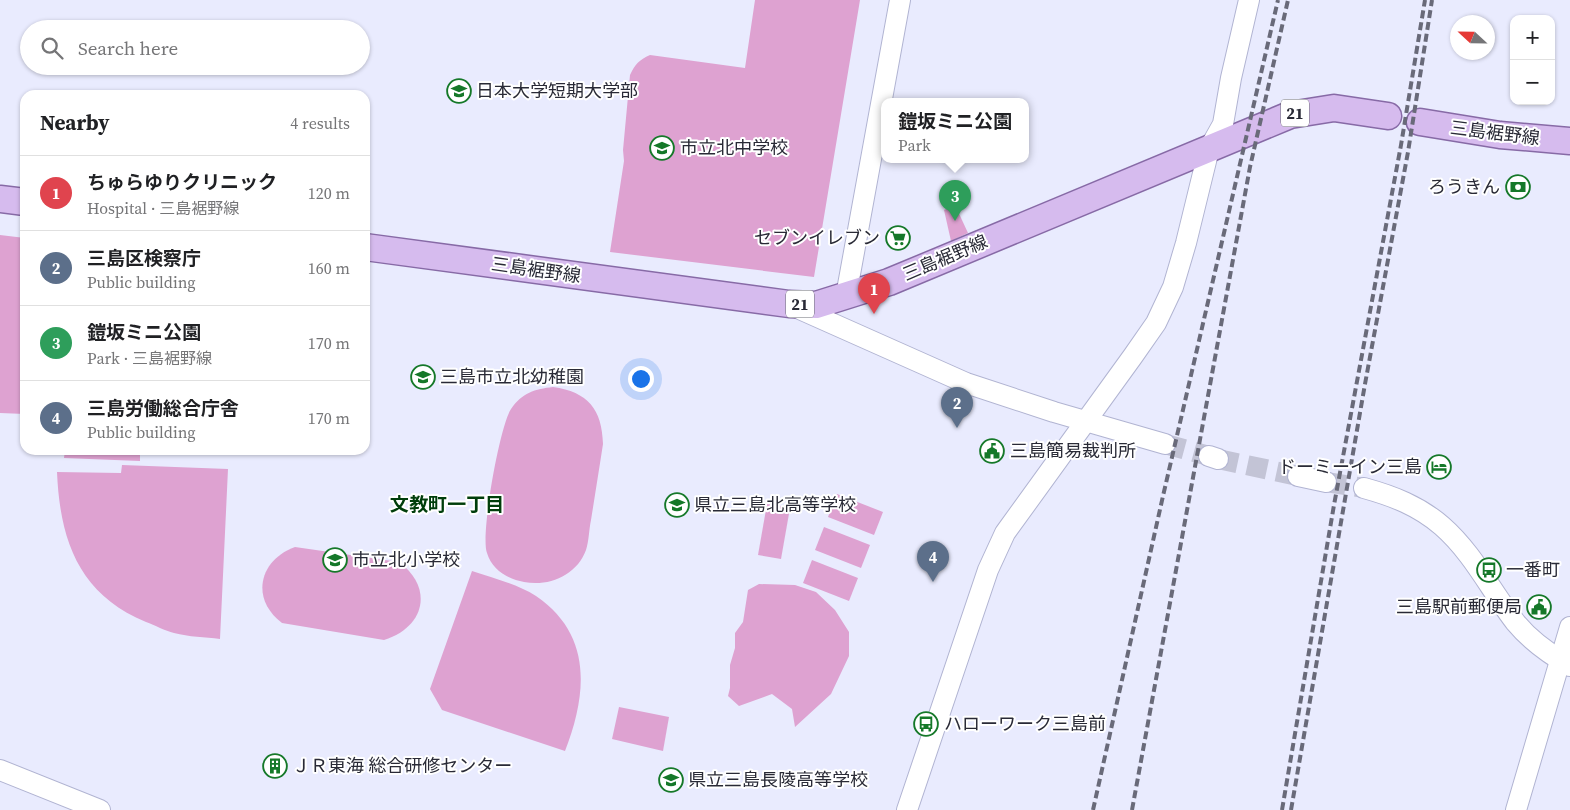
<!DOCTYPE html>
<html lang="en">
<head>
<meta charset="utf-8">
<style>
  body { margin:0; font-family:"Source Serif 4","Noto Sans JP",serif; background:#f6f6f6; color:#202124 }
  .controls { position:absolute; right:15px; top:15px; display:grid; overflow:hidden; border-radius:10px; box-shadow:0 1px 4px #0004 }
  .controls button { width:45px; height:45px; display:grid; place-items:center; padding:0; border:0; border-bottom:1px solid #e0e0e0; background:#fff; color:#202124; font:25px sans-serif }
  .compass { position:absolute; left:1450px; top:15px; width:45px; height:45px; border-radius:50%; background:#fff; box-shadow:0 1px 4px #0004; rotate:292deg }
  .you { position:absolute; left:640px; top:378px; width:18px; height:18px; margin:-12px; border:4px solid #fff; border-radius:50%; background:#1a73e8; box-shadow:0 0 0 8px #1a73e833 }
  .badge { display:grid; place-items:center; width:32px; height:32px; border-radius:50%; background:#b45309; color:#fff; font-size:16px; font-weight:700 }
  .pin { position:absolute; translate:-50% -41px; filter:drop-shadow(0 1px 2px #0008) }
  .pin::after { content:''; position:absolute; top:26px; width:18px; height:15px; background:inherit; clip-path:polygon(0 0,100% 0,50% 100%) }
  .popup { position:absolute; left:881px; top:98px; width:148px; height:65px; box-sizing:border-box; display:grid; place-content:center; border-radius:10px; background:#fff; filter:drop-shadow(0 1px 4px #0005); font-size:16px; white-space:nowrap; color:#757577 }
  .popup b { font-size:19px; color:#202124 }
  .popup::after { content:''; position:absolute; left:50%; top:100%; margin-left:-10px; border:10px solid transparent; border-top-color:#fff }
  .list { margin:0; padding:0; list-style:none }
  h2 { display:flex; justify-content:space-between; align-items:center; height:65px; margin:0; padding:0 20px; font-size:21px }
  h2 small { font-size:16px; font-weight:400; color:#757577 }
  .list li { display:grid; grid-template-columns:32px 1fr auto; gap:15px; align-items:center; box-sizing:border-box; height:75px; padding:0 20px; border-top:1px solid #e0e0e0 }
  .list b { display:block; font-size:19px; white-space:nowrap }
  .list p { margin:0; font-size:16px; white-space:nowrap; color:#757577 }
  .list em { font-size:16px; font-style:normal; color:#757577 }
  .icon { flex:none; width:28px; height:28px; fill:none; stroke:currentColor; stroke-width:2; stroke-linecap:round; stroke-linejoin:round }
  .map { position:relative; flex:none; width:1570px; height:810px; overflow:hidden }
  .search { position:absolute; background:#fff; box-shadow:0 1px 4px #0004; left:20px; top:20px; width:350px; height:55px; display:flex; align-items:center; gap:12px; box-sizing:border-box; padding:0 18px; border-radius:28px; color:#757577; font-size:19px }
  .panel { position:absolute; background:#fff; box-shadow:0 1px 4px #0004; left:20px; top:90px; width:350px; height:365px; border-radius:15px }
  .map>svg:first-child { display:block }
  .green { fill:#dea2d1 }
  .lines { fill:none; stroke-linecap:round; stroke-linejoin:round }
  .tertiary-tunnel { stroke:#c3c4d6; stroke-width:20; stroke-dasharray:20 10; stroke-linecap:butt }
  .tertiary-casing { stroke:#b1b4d2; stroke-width:22 }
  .primary-casing { stroke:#876aa6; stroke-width:29 }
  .tertiary { stroke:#fff; stroke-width:20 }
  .primary { stroke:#d6bbee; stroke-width:26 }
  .rail { stroke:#696a79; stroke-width:4; stroke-dasharray:8 4; stroke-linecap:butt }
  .labels { text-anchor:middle; stroke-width:4; stroke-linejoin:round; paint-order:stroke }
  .shield { fill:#fff; stroke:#696a72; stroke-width:1 }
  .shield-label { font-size:16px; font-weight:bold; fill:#292a36 }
  .poi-label { font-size:18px; fill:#292a36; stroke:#fff; text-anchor:start }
  .street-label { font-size:18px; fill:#292a36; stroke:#fff }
  .neighbourhood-label { font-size:19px; font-weight:bold; fill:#003e0b; stroke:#fff }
</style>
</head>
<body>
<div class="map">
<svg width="1570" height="810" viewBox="0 0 1570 810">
  <rect width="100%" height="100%" fill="#e9ebfe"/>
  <g class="green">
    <path d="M 755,0 L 860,0 L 814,277 L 610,252 L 624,161 L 623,150 L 630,75 C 635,64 639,60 650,55 L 745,68 Z"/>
    <path d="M 955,205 L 968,233 L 951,241 L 944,210 Z"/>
    <path d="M 0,235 L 25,238 L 25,414 L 0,413 Z"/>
    <path d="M 553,387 C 588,392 602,409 603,444 C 599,470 595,495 591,520 C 589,529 589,541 586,550 C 577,575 549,587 524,582 C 508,579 492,570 487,553 C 480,535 500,425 511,409 C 522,393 535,389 553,387 Z"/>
    <path d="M 65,450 L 140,450 L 140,461 L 64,458 Z"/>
    <path d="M 122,465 L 228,469 L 220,639 C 205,637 189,637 174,633 C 165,631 155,625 146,622 C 79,594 60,541 57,472 L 121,473 Z"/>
    <path d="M 837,494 L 883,512 L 874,535 L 828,517 Z"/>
    <path d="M 767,504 L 790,508 L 781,559 L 758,555 Z"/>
    <path d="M 824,527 L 870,545 L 861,568 L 815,550 Z"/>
    <path d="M 295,547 L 399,562 C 434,588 425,627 384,640 L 282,623 C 250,599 259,560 295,547 Z"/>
    <path d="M 812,560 L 858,578 L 849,601 L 803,583 Z"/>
    <path d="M 472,571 C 493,578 517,584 536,596 C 593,635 587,694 565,751 L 442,710 L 430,689 Z"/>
    <path d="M 759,584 L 795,585 L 816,592 L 835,610 L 849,632 L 849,656 L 831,694 L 795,727 L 792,709 L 772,694 L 739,706 L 728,696 L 730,688 L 730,665 L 735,648 L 735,633 L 743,622 L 748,590 Z"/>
    <path d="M 619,707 L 669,717 L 663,751 L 612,739 Z"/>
  </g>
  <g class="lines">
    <g class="tertiary-tunnel">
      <path d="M 1165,444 L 1209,456"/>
      <path d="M 1218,459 L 1298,476"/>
      <path d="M 1326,482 L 1364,488"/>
    </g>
    <g class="tertiary-casing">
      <g id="tertiary">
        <path d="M 846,296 L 900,0"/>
        <path d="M 793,306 L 966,383 L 1054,412 L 1165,444"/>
        <path d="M 1209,456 L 1218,459"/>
        <path d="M 1298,476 L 1326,482"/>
        <path d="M 1364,488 C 1393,496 1419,506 1442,526 C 1473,553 1491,591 1516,623 C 1530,640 1551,655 1570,666"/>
        <path d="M 0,770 L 100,810"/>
        <path d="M 907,810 L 988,570 L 1005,533 L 1133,356 L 1156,323 L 1173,287 L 1186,243 L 1209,149 L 1223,124 L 1231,78 L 1249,0"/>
        <path d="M 1516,810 L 1570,627"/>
      </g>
    </g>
    <g class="primary-casing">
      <g id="primary">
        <path d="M 1420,122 L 1500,135 L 1570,141"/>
        <path d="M 0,199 L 25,202"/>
        <path d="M 365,247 L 789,304 L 816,305 L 889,282 L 1290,115 L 1334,108 L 1388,116"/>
      </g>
    </g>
    <use href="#tertiary" class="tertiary"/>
    <use href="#primary" class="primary"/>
    <g class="rail">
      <path d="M 1093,810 L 1163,496 L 1278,0"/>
      <path d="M 1132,810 L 1250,167 L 1288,0"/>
      <path d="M 1282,810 L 1334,505 L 1401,145 L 1425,0"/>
      <path d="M 1291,810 L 1365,384 L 1408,152 L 1432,0"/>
    </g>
  </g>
  <defs>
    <g id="university-ring" transform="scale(1.25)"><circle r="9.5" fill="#fff" stroke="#157829" stroke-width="1.5"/><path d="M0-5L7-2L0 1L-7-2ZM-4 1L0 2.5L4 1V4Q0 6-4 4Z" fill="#157829"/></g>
    <g id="school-ring" transform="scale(1.25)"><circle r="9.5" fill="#fff" stroke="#157829" stroke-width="1.5"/><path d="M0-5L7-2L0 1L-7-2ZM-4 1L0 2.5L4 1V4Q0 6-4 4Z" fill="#157829"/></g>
    <g id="bank-ring" transform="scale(1.25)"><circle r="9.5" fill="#fff" stroke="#157829" stroke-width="1.5"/><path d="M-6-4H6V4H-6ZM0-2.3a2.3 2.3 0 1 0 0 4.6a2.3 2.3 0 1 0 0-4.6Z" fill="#157829"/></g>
    <g id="supermarket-ring" transform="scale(1.25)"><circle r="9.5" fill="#fff" stroke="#157829" stroke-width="1.5"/><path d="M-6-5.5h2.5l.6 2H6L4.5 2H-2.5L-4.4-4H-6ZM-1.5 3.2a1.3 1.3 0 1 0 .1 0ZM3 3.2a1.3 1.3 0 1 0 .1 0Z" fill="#157829"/></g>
    <g id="civic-ring" transform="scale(1.25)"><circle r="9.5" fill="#fff" stroke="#157829" stroke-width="1.5"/><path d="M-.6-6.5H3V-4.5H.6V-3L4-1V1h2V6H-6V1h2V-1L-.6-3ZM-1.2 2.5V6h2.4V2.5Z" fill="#157829"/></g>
    <g id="hotel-ring" transform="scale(1.25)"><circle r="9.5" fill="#fff" stroke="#157829" stroke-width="1.5"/><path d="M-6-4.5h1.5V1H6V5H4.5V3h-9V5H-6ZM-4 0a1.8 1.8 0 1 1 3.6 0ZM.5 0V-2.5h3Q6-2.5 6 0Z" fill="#157829"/></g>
    <g id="bus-ring" transform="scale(1.25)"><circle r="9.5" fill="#fff" stroke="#157829" stroke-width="1.5"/><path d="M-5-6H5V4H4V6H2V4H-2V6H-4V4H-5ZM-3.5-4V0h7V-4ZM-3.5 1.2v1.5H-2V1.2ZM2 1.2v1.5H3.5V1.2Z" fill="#157829"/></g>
    <g id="building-ring" transform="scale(1.25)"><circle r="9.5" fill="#fff" stroke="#157829" stroke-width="1.5"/><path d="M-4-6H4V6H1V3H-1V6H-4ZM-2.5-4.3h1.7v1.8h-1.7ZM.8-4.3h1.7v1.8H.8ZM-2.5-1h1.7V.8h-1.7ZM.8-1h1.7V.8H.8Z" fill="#157829"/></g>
  </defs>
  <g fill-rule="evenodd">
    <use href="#university-ring" x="459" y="91"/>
    <use href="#school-ring" x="662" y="148"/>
    <use href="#bank-ring" x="1518" y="187"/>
    <use href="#supermarket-ring" x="898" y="238"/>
    <use href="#school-ring" x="423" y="377"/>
    <use href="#civic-ring" x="992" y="451"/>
    <use href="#hotel-ring" x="1439" y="467"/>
    <use href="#school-ring" x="677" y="505"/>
    <use href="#school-ring" x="335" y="560"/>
    <use href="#bus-ring" x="1489" y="570"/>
    <use href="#civic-ring" x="1539" y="607"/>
    <use href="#bus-ring" x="926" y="724"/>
    <use href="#building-ring" x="275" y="766"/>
    <use href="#school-ring" x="671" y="780"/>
  </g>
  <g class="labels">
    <g class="shield">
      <rect x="1281" y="99.5" width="28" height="27" rx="4"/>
      <rect x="786" y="290.5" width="28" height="27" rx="4"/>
    </g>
    <g class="shield-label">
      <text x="1295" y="119">21</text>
      <text x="800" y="310">21</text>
    </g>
    <g class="poi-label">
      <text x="476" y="97">日本大学短期大学部</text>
      <text x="680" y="154">市立北中学校</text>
      <text x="1500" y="193" text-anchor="end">ろうきん</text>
      <text x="880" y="244" text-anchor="end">セブンイレブン</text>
      <text x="440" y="383">三島市立北幼稚園</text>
      <text x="1010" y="457">三島簡易裁判所</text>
      <text x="1422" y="473" text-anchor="end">ドーミーイン三島</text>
      <text x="694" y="511">県立三島北高等学校</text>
      <text x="352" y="566">市立北小学校</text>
      <text x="1506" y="576">一番町</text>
      <text x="1522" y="613" text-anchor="end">三島駅前郵便局</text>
      <text x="944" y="730">ハローワーク三島前</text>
      <text x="292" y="772">ＪＲ東海 総合研修センター</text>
      <text x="688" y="786">県立三島長陵高等学校</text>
    </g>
    <g class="street-label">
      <text transform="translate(1495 133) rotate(7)" y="6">三島裾野線</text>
      <text transform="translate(945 258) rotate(-23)" y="6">三島裾野線</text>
      <text transform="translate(536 270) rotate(8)" y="6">三島裾野線</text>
    </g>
    <g class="neighbourhood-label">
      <text x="447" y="511">文教町一丁目</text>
    </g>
  </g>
</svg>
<div class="controls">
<button>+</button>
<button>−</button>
</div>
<svg class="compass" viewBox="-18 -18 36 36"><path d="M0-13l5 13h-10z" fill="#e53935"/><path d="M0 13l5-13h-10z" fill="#757577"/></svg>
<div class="you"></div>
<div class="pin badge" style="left:874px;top:314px;background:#e0444e">1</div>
<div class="pin badge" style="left:957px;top:428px;background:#5c6f8a">2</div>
<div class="pin badge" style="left:955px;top:221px;background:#2e9e5b">3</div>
<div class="popup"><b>鎧坂ミニ公園</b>Park</div>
<div class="pin badge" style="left:933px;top:582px;background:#5c6f8a">4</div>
<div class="search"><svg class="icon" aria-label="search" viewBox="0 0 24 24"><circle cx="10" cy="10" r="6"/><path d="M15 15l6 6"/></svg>Search here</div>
<section class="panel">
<h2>Nearby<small>4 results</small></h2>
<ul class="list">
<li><span class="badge" style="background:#e0444e">1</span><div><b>ちゅらゆりクリニック</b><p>Hospital · 三島裾野線</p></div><em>120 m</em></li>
<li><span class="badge" style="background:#5c6f8a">2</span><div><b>三島区検察庁</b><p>Public building</p></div><em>160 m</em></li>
<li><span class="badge" style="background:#2e9e5b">3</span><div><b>鎧坂ミニ公園</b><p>Park · 三島裾野線</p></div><em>170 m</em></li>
<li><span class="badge" style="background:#5c6f8a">4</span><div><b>三島労働総合庁舎</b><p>Public building</p></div><em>170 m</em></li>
</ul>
</section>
</div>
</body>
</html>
